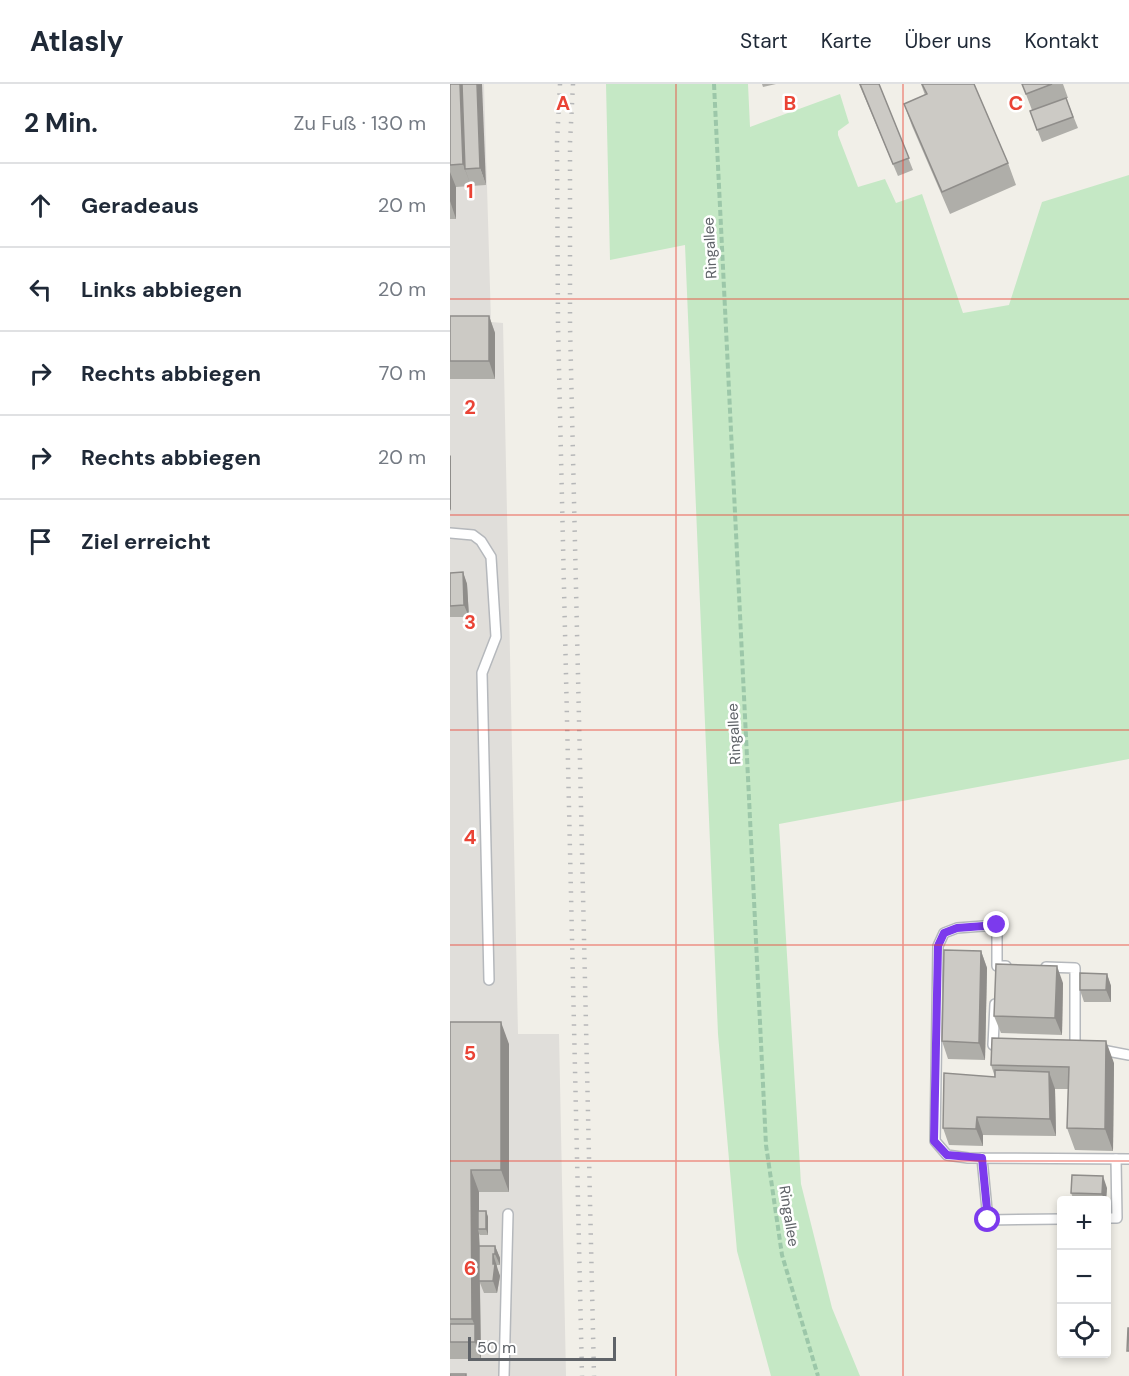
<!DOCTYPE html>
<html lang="de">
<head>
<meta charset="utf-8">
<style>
  body { margin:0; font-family:"DM Sans",sans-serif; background:#f6f6f7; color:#1f2937 }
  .controls { position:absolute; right:18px; bottom:18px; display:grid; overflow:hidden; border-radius:6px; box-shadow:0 3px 9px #0003 }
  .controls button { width:54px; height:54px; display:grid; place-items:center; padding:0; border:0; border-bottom:2px solid #e0e1e3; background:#fff; color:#1f2937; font:30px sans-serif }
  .scale { position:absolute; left:18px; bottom:15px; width:148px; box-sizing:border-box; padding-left:6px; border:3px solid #5f6368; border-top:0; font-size:16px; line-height:21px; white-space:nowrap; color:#5f6368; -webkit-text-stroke:4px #fff; paint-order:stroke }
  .stop { position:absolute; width:18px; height:18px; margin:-14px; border:4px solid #7c3aed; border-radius:50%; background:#fff }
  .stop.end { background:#7c3aed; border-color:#fff; box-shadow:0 2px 6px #0008 }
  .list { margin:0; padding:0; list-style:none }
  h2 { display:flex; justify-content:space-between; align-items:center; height:78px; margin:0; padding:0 24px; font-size:26px }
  h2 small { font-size:20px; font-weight:400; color:#747a83 }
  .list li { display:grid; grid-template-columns:39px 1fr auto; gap:18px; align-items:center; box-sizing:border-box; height:84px; padding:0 24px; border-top:2px solid #e0e1e3 }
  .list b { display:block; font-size:22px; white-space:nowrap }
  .list em { font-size:20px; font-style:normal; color:#747a83 }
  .icon { flex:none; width:33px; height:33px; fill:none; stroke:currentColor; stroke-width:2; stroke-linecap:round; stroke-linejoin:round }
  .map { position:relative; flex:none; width:679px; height:1292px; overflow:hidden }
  header { display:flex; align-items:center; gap:36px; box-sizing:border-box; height:84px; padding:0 30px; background:#fff; border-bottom:2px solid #e0e1e3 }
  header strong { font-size:28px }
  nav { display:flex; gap:33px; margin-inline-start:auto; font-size:21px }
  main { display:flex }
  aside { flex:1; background:#fff }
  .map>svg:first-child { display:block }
  .industrial { fill:#e0deda }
  .green { fill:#c5e8c5 }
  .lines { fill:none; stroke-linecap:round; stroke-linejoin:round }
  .lane-casing { stroke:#b5b8bc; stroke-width:12 }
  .path { stroke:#9cc7a9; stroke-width:4; stroke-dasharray:6 3; stroke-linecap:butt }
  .lane { stroke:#fff; stroke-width:9 }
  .rail { stroke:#b6b7b8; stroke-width:4.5; stroke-dasharray:1.5 8; stroke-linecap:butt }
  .wall { fill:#afaea9 }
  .shaded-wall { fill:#8f8d8a }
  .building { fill:#cccac5; stroke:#8f8d8a; stroke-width:1.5 }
  .route { stroke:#7c3aed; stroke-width:8 }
  .grid { fill:none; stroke:#ea4335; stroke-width:1.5; stroke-opacity:0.55 }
  .labels { text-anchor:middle; stroke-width:5; stroke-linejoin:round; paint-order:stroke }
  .street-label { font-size:15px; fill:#5f6368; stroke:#fff }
  .grid-label { font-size:20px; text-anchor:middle; font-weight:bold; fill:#ea4335; stroke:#fff; stroke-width:5; stroke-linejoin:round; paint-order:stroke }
</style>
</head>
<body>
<header>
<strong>Atlasly</strong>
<nav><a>Start</a><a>Karte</a><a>Über uns</a><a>Kontakt</a></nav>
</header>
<main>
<aside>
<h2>2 Min.<small>Zu Fuß · 130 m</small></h2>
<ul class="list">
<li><svg class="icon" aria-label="ahead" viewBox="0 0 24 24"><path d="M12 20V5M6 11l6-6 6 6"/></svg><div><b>Geradeaus</b></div><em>20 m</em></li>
<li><svg class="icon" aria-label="left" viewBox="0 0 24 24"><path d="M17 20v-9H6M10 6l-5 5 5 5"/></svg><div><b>Links abbiegen</b></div><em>20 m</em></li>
<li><svg class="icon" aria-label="right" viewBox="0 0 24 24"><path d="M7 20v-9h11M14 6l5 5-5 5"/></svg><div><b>Rechts abbiegen</b></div><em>70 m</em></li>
<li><svg class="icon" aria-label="right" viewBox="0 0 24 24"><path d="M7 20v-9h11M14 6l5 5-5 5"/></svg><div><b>Rechts abbiegen</b></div><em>20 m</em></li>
<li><svg class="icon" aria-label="arrive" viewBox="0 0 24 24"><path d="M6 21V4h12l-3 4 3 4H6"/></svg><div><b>Ziel erreicht</b></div></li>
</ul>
</aside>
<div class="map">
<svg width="679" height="1292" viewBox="0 0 679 1292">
  <rect width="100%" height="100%" fill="#f1efe8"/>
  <path class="industrial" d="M 0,0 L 34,0 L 41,238 L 53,239 L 68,950 L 109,950 L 116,1292 L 0,1292 Z"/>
  <path class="green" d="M 156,0 L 298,0 L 300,43 L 390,10 L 399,39 L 388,47 L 388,51 L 408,103 L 435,95 L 446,119 L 472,110 L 513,229 L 559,221 L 592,118 L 679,91 L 679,675 L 329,740 L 351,1100 L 382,1224 L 410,1292 L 321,1292 L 287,1167 L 268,950 L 235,161 L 160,176 Z"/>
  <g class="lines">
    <g class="lane-casing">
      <g id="lane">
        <path d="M 0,449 L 23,451 L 31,457 L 41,473 L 46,553 L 32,589 L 39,896"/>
        <path d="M 556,882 L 547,882 L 547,841 L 507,844 L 494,849 L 488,862 L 485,1057 L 497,1071 L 518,1074 L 679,1075"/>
        <path d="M 596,883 L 625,884 L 625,961 L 631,962"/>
        <path d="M 545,920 L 543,961 L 548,961"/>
        <path d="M 647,965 L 679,971"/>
        <path d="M 532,1074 L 538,1136 L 612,1135"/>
        <path d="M 656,1134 L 667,1134 L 666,1075"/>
        <path d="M 54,1292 L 58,1130"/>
      </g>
    </g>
    <path class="path" d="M 264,0 L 316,1061 L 332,1171 L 368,1292"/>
    <use href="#lane" class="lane"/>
    <g class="rail">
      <path d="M 110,0 L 107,58 L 108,241 L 132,1292"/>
      <path d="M 123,0 L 120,59 L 120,241 L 144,1292"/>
    </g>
  </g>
  <g class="wall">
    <path d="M 0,0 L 36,101 L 6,103 L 6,135 L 0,135 Z"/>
    <path d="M 312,0 L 326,0 L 313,3 Z"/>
    <path d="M 409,0 L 429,0 L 463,86 L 448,92 Z"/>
    <path d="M 471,0 L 524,0 L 558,79 L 566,101 L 500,130 L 462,42 L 454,20 L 475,11 Z"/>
    <path d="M 572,0 L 613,0 L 618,14 L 616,14 L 628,44 L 592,58 L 580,27 L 582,26 Z"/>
    <path d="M 0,232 L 39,232 L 45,249 L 45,295 L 0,295 Z"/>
    <path d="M 13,488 L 17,500 L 19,533 L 0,533 L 0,489 Z"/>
    <path d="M 531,867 L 537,884 L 535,976 L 498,975 L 492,957 Z"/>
    <path d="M 657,890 L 661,902 L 661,918 L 634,918 L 630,906 Z"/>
    <path d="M 613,899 L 612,951 L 551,949 L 544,932 Z"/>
    <path d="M 0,938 L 59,960 L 59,1108 L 29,1108 L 29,1127 L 36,1127 L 38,1133 L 38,1151 L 30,1151 L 29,1150 L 30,1162 L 45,1162 L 50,1174 L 50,1181 L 47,1181 L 47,1185 L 50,1192 L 47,1209 L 34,1209 L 30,1199 L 31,1275 L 0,1275 Z"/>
    <path d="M 664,979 L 663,1067 L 625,1066 L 617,1044 L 618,1005 L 605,1005 L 606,1052 L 533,1051 L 533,1062 L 499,1061 L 493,1044 L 545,993 L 541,981 Z"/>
    <path d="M 657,1104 L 656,1116 L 624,1116 L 621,1109 Z"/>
  </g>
  <g class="shaded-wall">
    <path d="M 10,0 L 18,0 L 15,85 L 21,102 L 13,80 Z"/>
    <path d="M 27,0 L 32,0 L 36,101 L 30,84 Z"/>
    <path d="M 0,88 L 6,103 L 6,135 L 0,117 Z"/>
    <path d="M 39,232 L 45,249 L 45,295 L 39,277 Z"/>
    <path d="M 0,371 L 1,372 L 1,427 L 0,425 Z"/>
    <path d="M 13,488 L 17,500 L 19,533 L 14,521 Z"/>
    <path d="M 531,867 L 537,884 L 535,976 L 529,959 Z"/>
    <path d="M 607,882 L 613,899 L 612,951 L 605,934 Z"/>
    <path d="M 657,890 L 661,902 L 661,918 L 656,906 Z"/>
    <path d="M 51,938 L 59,960 L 59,1108 L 51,1086 Z"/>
    <path d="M 656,957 L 664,979 L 663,1067 L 655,1045 Z"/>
    <path d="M 599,988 L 605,1005 L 606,1052 L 600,1035 Z"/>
    <path d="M 527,1033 L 533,1051 L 533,1062 L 526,1045 Z"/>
    <path d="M 21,1086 L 29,1108 L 29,1145 L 28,1145 L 29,1150 L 31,1275 L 25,1258 L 25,1242 L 22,1235 Z"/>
    <path d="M 653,1092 L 657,1104 L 656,1116 L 654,1116 L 652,1110 Z"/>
    <path d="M 36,1127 L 38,1133 L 38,1151 L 36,1145 Z"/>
    <path d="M 45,1162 L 50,1174 L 50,1181 L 45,1170 Z"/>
    <path d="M 43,1170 L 50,1192 L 47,1209 L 43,1197 Z"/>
  </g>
  <g class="building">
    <path d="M 0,0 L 10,0 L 13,80 L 0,81 Z"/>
    <path d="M 12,0 L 27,0 L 30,84 L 15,85 Z"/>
    <path d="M 410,0 L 429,0 L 459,74 L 443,80 Z"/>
    <path d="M 472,0 L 524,0 L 558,79 L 492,108 L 454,20 L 477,10 Z"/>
    <path d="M 572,0 L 602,0 L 576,10 Z"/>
    <path d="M 616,14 L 623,33 L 587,46 L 580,27 Z"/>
    <rect x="0" y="232" width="39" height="45"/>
    <path d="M 13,488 L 14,521 L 0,522 L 0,489 Z"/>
    <path d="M 494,866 L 531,867 L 529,959 L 492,957 Z"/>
    <path d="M 546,880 L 607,882 L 605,934 L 544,932 Z"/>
    <path d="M 630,889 L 657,890 L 656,906 L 630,906 Z"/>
    <path d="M 0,938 L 51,938 L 51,1086 L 21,1086 L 22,1235 L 0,1235 Z"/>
    <path d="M 542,954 L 656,957 L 655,1045 L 617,1044 L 619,983 L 541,981 Z"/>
    <path d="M 545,986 L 599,988 L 600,1035 L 527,1033 L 526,1045 L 493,1044 L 494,989 L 545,993 Z"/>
    <path d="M 622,1091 L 653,1092 L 652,1110 L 621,1109 Z"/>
    <rect x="28" y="1127" width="8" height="18"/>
    <path d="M 29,1162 L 45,1162 L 45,1170 L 43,1170 L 43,1180 L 45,1180 L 43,1197 L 29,1197 Z"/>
    <rect x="0" y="1240" width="25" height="18"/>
    <path d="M 678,1244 L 679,1244 L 679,1267 L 677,1267 Z"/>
    <rect x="0" y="1290" width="16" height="2"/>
  </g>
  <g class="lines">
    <path class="route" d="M 538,1136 L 532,1074 L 497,1071 L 484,1057 L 488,862 L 494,849 L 507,844 L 547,841"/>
  </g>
  <path class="grid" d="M 226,0 L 226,1292M 453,0 L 453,1292M 0,215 L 679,215M 0,431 L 679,431M 0,646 L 679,646M 0,861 L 679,861M 0,1077 L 679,1077"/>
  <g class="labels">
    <g class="street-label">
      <text transform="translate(260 164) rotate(-93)" y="5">Ringallee</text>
      <text transform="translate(284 650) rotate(-93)" y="5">Ringallee</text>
      <text transform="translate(339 1132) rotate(81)" y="5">Ringallee</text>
    </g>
  </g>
  <g class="grid-label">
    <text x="113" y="26">A</text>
    <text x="340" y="26">B</text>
    <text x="566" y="26">C</text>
    <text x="20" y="114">1</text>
    <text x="20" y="330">2</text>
    <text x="20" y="545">3</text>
    <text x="20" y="760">4</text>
    <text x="20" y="976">5</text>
    <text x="20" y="1191">6</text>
  </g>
</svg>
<div class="controls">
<button>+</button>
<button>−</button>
<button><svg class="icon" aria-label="locate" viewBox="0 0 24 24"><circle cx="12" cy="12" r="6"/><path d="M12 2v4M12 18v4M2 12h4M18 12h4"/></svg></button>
</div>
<div class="scale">50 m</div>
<div class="stop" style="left:538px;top:1136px"></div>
<div class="stop end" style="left:547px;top:841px"></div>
</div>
</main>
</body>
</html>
